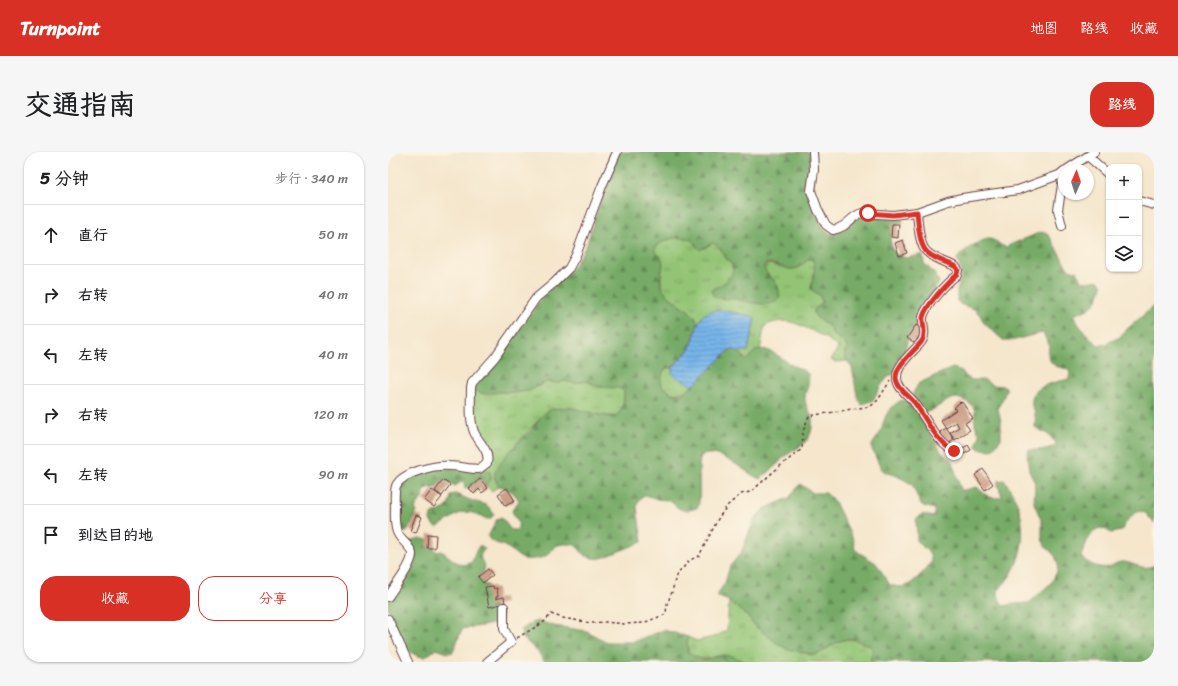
<!DOCTYPE html>
<html lang="zh">
<head>
<meta charset="utf-8">
<style>
  body { margin:0; font-family:Sriracha,"LXGW WenKai TC",sans-serif; background:#f6f6f6; color:#202124 }
  .controls { position:absolute; right:12px; top:12px; display:grid; overflow:hidden; border-radius:8px; box-shadow:0 1px 3px #0004 }
  .controls button { width:36px; height:36px; display:grid; place-items:center; padding:0; border:0; border-bottom:1px solid #e0e0e0; background:#fff; color:#202124; font:20px sans-serif }
  .compass { position:absolute; left:670px; top:12px; width:36px; height:36px; border-radius:50%; background:#fff; box-shadow:0 1px 3px #0004; rotate:3deg }
  .stop { position:absolute; width:12px; height:12px; margin:-9px; border:3px solid #d93025; border-radius:50%; background:#fff }
  .stop.end { background:#d93025; border-color:#fff; box-shadow:0 1px 4px #0008 }
  .list { margin:0; padding:0; list-style:none }
  h2 { display:flex; justify-content:space-between; align-items:center; height:52px; margin:0; padding:0 16px; font-size:17px }
  h2 small { font-size:13px; font-weight:400; color:#757577 }
  .list li { display:grid; grid-template-columns:26px 1fr auto; gap:12px; align-items:center; box-sizing:border-box; height:60px; padding:0 16px; border-top:1px solid #e0e0e0 }
  .list b { display:block; font-size:15px; white-space:nowrap }
  .list em { font-size:13px; font-style:normal; color:#757577 }
  .actions { display:flex; gap:8px; padding:12px 16px }
  .actions a { flex:1; padding:9px 0; border:1px solid #d93025; border-radius:16px; text-align:center; font-size:14px; color:#d93025 }
  .actions .main { background:#d93025; color:#fff }
  .icon { flex:none; width:22px; height:22px; fill:none; stroke:currentColor; stroke-width:2; stroke-linecap:round; stroke-linejoin:round }
  .map { position:relative; flex:none; width:766px; height:510px; overflow:hidden; border-radius:16px }
  header { display:flex; align-items:center; gap:24px; box-sizing:border-box; height:56px; padding:0 20px; background:#d93025; color:#fff }
  header strong { font-size:19px }
  nav { display:flex; gap:22px; margin-inline-start:auto; font-size:14px }
  .intro { display:flex; align-items:center; justify-content:space-between; box-sizing:border-box; height:96px; padding:0 24px }
  h1 { margin:0; font-size:28px }
  .button { padding:10px 18px; border-radius:16px; background:#d93025; color:#fff; font-size:14px; font-weight:700 }
  main { display:flex; gap:24px; padding:0 24px }
  aside { flex:1; background:#fff; border-radius:16px; box-shadow:0 1px 3px #0004 }
  .map>svg:first-child { display:block }
  .grass { fill:url(#grass-tufts); stroke:#6e7250 }
  .forest { fill:url(#forest-firs); stroke:#606448 }
  .water { fill:url(#water-rules); stroke:#606a8a }
  .building { fill:#ca9c85 }
  .lines { fill:none; stroke-linecap:round; stroke-linejoin:round }
  .minor-casing { stroke:#643d43; stroke-width:10 }
  .path { stroke:#643d43; stroke-width:1.5; stroke-dasharray:3 3; stroke-linecap:butt }
  .minor { stroke:#fff; stroke-width:8 }
  .route { stroke:#d93025; stroke-width:5 }
</style>
</head>
<body>
<header>
<strong>Turnpoint</strong>
<nav><a>地图</a><a>路线</a><a>收藏</a></nav>
</header>
<div class="intro"><h1>交通指南</h1><a class="button">路线</a></div>
<main>
<aside>
<h2>5 分钟<small>步行 · 340 m</small></h2>
<ul class="list">
<li><svg class="icon" aria-label="ahead" viewBox="0 0 24 24"><path d="M12 20V5M6 11l6-6 6 6"/></svg><div><b>直行</b></div><em>50 m</em></li>
<li><svg class="icon" aria-label="right" viewBox="0 0 24 24"><path d="M7 20v-9h11M14 6l5 5-5 5"/></svg><div><b>右转</b></div><em>40 m</em></li>
<li><svg class="icon" aria-label="left" viewBox="0 0 24 24"><path d="M17 20v-9H6M10 6l-5 5 5 5"/></svg><div><b>左转</b></div><em>40 m</em></li>
<li><svg class="icon" aria-label="right" viewBox="0 0 24 24"><path d="M7 20v-9h11M14 6l5 5-5 5"/></svg><div><b>右转</b></div><em>120 m</em></li>
<li><svg class="icon" aria-label="left" viewBox="0 0 24 24"><path d="M17 20v-9H6M10 6l-5 5 5 5"/></svg><div><b>左转</b></div><em>90 m</em></li>
<li><svg class="icon" aria-label="arrive" viewBox="0 0 24 24"><path d="M6 21V4h12l-3 4 3 4H6"/></svg><div><b>到达目的地</b></div></li>
</ul>
<div class="actions"><a class="main">收藏</a><a>分享</a></div>
</aside>
<div class="map">
<svg width="766" height="510" viewBox="0 0 766 510">
  <defs>
    <pattern id="grass-tufts" width="24" height="20" patternUnits="userSpaceOnUse"><rect width="24" height="20" fill="#93c475"/><path d="M3 7l-1-3M5 7V3M7 7l1-3M15 17l-1-3M17 17v-4M19 17l1-3" fill="none" stroke="#7a9f60"/></pattern>
    <pattern id="forest-firs" width="22" height="20" patternUnits="userSpaceOnUse"><rect width="22" height="20" fill="#76aa66"/><path d="M5 1l3.5 6h-7zM16 11l3.5 6h-7z" fill="#638a54"/></pattern>
    <pattern id="water-rules" width="6" height="5" patternUnits="userSpaceOnUse"><rect width="6" height="5" fill="#77b5ea"/><path d="M0 2.5h6" fill="none" stroke="#6493be"/></pattern>
  </defs>
  <rect width="100%" height="100%" fill="#fcf5e5"/>
  <filter id="ink" filterUnits="userSpaceOnUse"><feTurbulence type="fractalNoise" baseFrequency=".025" numOctaves="2"/><feDisplacementMap in="SourceGraphic" scale="8" xChannelSelector="R" yChannelSelector="G"/><feConvolveMatrix kernelMatrix="1 2 1 2 8 2 1 2 1" color-interpolation-filters="sRGB"/></filter>
  <filter id="wash" filterUnits="userSpaceOnUse"><feTurbulence type="fractalNoise" baseFrequency=".012" numOctaves="4" result="noise"/><feDisplacementMap in="SourceGraphic" scale="16" xChannelSelector="R" yChannelSelector="G"/><feGaussianBlur stdDeviation="0.9" result="paint"/><feColorMatrix in="noise" values="0 0 0 0 0 0 0 0 0 0 0 0 0 0 0 0 0 1.4 0 .05"/><feComposite in="paint" operator="in"/></filter>
  <g filter="url(#wash)">
    <rect width="100%" height="100%" fill="#f5e6cc"/>
    <g class="grass">
      <path d="M 294,85 L 306,89 L 311,96 L 317,96 L 324,91 C 332,94 333,98 337,104 C 338,107 341,109 343,112 C 350,125 333,133 324,138 L 329,145 L 345,147 L 388,130 L 377,120 L 376,116 L 379,112 C 390,113 401,120 411,115 C 415,114 417,109 421,107 L 425,108 L 427,115 L 423,137 C 428,140 434,144 434,151 L 426,158 C 431,172 441,169 445,183 L 457,190 L 459,196 L 457,199 L 459,209 L 448,210 L 443,208 L 450,196 C 443,187 414,173 403,170 C 396,168 385,170 378,173 L 376,177 L 372,198 L 366,200 L 360,208 L 358,208 L 351,200 L 360,198 L 367,167 L 338,159 L 315,164 L 310,171 C 301,152 284,152 275,137 C 271,129 274,123 274,115 C 274,110 268,103 265,99 C 270,89 284,86 294,85 Z"/>
      <path d="M 285,215 L 284,219 L 305,234 C 275,256 265,223 279,216 C 281,215 283,215 285,215 Z"/>
      <path d="M 160,229 L 171,231 L 176,229 L 187,231 L 199,229 L 211,235 L 231,236 L 236,239 C 236,247 236,257 229,263 C 223,268 190,256 180,256 C 172,256 165,257 158,260 L 130,290 L 109,316 L 107,320 L 107,328 L 111,334 L 104,339 L 98,333 L 103,328 L 102,320 L 97,317 C 101,313 103,310 103,303 C 102,296 96,290 93,284 C 87,268 85,252 86,235 L 90,240 L 96,242 L 113,240 L 129,241 L 152,234 Z"/>
      <path d="M 341,449 L 359,464 L 367,474 L 399,497 L 407,498 L 423,503 L 434,500 L 451,489 L 459,487 L 467,488 L 483,494 L 485,497 L 482,510 L 357,510 C 350,506 337,502 329,504 C 324,505 320,508 314,507 C 309,506 304,503 300,500 L 299,489 L 300,485 L 309,489 L 329,484 L 339,478 Z"/>
    </g>
    <g class="forest">
      <path d="M 232,0 L 422,0 L 427,60 L 437,79 L 444,82 L 456,77 L 471,65 L 514,65 L 515,70 L 508,71 C 500,84 501,89 507,102 L 519,106 L 535,102 L 536,111 L 546,121 L 551,130 L 520,186 L 517,198 L 505,222 L 500,225 L 494,232 L 485,248 L 473,253 L 469,243 L 464,216 L 457,205 L 457,199 L 459,196 L 458,192 L 445,183 L 443,175 L 429,166 L 426,162 L 426,158 L 434,151 L 434,149 L 431,143 L 423,137 L 427,115 L 425,108 L 421,107 C 417,109 415,113 411,115 C 400,122 389,109 377,112 L 376,116 C 382,130 393,127 391,147 C 384,157 356,149 346,147 C 341,146 331,148 327,145 C 325,144 324,141 324,140 L 324,138 C 333,133 350,125 343,112 C 341,109 338,107 337,104 C 333,98 332,94 324,91 L 312,98 C 309,95 307,90 304,88 C 293,82 271,87 266,99 C 285,111 266,121 275,137 C 285,153 301,152 310,171 L 303,195 L 285,215 L 278,216 L 275,220 L 273,230 L 275,235 L 285,242 L 293,242 L 298,239 L 305,234 L 339,200 L 344,197 L 351,200 L 358,208 L 360,207 C 362,205 364,202 366,200 C 378,191 393,207 404,213 C 409,216 416,217 420,222 C 423,232 416,239 417,249 C 418,256 423,260 424,266 C 426,292 411,293 395,306 C 392,309 389,313 386,315 C 382,320 376,323 372,327 C 354,319 334,297 314,303 C 308,309 314,343 310,355 C 306,358 296,359 292,357 C 288,355 285,351 282,349 C 277,347 273,348 269,347 C 260,343 250,341 249,355 L 254,390 C 247,393 241,395 234,398 C 221,403 210,411 197,403 C 190,398 191,392 180,392 C 176,392 171,392 168,394 C 164,396 163,401 159,403 C 154,407 142,408 136,407 C 129,405 125,398 118,395 C 112,391 104,392 100,385 L 109,367 L 113,365 L 123,378 L 129,378 C 133,370 127,366 124,359 L 126,355 L 131,349 C 126,339 121,337 111,334 L 106,324 C 111,305 130,293 142,279 C 148,273 151,265 158,260 C 164,256 172,256 179,256 C 192,256 218,267 227,264 C 236,260 236,247 236,239 L 231,236 L 211,235 L 199,229 L 187,231 L 176,229 L 171,231 L 158,230 L 141,239 L 132,240 L 113,240 L 96,242 L 90,240 L 86,235 L 117,198 L 155,144 L 185,115 L 198,94 L 216,37 Z"/>
      <path d="M 652,80 L 658,81 L 662,85 L 680,117 L 688,119 L 694,129 L 700,130 L 710,128 L 714,133 C 713,142 707,154 698,158 C 694,160 690,160 686,164 C 691,175 702,187 712,194 L 732,185 L 739,177 L 766,154 L 766,371 C 763,368 760,363 757,361 C 747,354 737,372 733,379 L 723,381 C 720,379 716,376 712,376 C 703,377 695,398 693,405 C 700,412 711,417 721,415 C 725,414 729,410 733,410 C 744,409 755,420 766,413 L 766,510 L 482,510 L 485,498 L 483,494 C 477,493 471,489 465,487 C 451,485 439,498 427,503 L 399,497 L 389,491 L 367,474 L 359,464 L 341,449 L 328,444 L 337,431 L 342,414 L 353,401 L 367,366 L 376,357 L 401,346 L 412,332 L 425,341 L 438,341 L 447,350 L 464,385 L 467,397 L 470,400 L 488,411 L 502,433 C 507,434 513,436 518,434 C 524,432 543,414 543,408 C 543,399 532,394 529,388 L 528,368 L 534,362 L 546,365 L 547,361 L 547,357 L 535,354 L 532,351 L 524,332 L 507,323 L 499,321 L 493,317 L 483,295 C 486,289 489,286 492,281 C 494,278 494,273 496,269 C 498,260 506,252 514,248 L 522,251 L 529,260 L 549,292 L 553,300 L 564,309 L 573,338 L 577,338 L 589,335 C 596,341 603,350 614,344 L 610,333 L 610,329 L 616,328 C 638,356 641,394 622,424 C 618,430 614,434 610,439 C 610,445 612,450 616,454 L 624,452 L 641,451 L 663,431 L 669,420 L 670,412 L 667,404 L 658,395 L 654,387 L 654,370 L 646,351 L 647,331 L 641,319 L 639,303 L 640,299 L 642,298 C 651,298 660,298 668,293 L 668,291 L 661,283 L 647,275 C 647,271 648,266 647,263 C 647,259 645,257 644,254 C 641,233 666,231 681,227 L 682,221 L 680,217 L 667,214 L 663,210 L 660,204 L 661,193 L 655,181 L 648,182 L 627,188 L 615,188 L 596,171 L 592,163 L 586,157 L 572,152 L 569,149 L 569,138 L 572,129 L 573,118 L 569,108 C 570,101 595,86 602,87 C 608,88 612,94 618,95 C 629,89 641,86 652,80 Z"/>
      <path d="M 565,216 L 574,219 L 578,225 L 584,228 L 597,228 L 604,233 L 616,234 L 618,235 L 618,239 L 610,257 L 613,269 L 613,287 L 604,298 L 591,297 L 588,294 L 592,283 C 590,279 587,275 587,271 C 585,261 591,257 579,250 C 576,249 573,247 570,246 C 558,245 546,261 536,260 L 525,245 L 525,241 L 531,231 C 544,226 553,220 565,216 Z"/>
      <path d="M 55,316 L 88,319 L 97,317 L 102,320 L 103,328 L 98,333 L 93,327 L 84,335 L 77,337 L 76,328 L 67,334 L 55,327 L 46,337 L 42,335 L 37,338 L 34,346 L 27,356 L 29,360 L 19,380 L 13,380 L 10,376 C 10,358 4,333 25,323 C 34,319 45,318 55,316 Z"/>
      <path d="M 67,342 C 72,343 77,346 82,348 C 94,353 99,349 106,363 L 103,366 L 99,367 C 74,354 72,361 50,375 L 45,373 L 42,368 L 43,363 C 55,356 61,359 63,343 Z"/>
      <path d="M 32,386 L 39,388 L 49,400 L 53,399 C 61,403 67,412 76,413 L 84,410 L 88,399 L 91,394 L 94,394 L 97,397 C 90,403 92,407 97,414 L 95,422 L 96,433 L 100,433 C 98,437 101,448 104,452 C 109,459 118,457 112,471 L 74,477 L 65,500 L 60,501 L 48,497 L 37,505 L 30,504 L 22,500 L 15,491 L 0,456 L 1,449 L 23,412 L 20,390 Z"/>
      <path d="M 151,469 L 166,474 L 199,479 L 218,490 L 244,490 L 276,478 L 300,485 L 299,489 L 300,500 L 307,505 L 315,508 L 335,503 L 344,504 L 357,510 L 157,510 L 148,498 L 134,485 L 133,478 L 143,471 Z"/>
    </g>
    <path class="water" d="M 332,158 L 364,164 L 367,167 L 360,199 L 351,200 L 344,197 L 339,200 L 305,234 C 298,228 290,228 284,221 C 285,211 297,204 302,196 C 308,186 307,173 315,164 C 319,159 326,159 332,158 Z"/>
    <g id="blocks">
      <g class="building">
        <path d="M 504,72 L 511,72 L 510,86 L 503,85 Z"/>
        <path d="M 515,88 L 519,101 L 511,104 L 507,91 Z"/>
        <path d="M 528,173 L 535,178 L 527,191 L 519,186 Z"/>
        <path d="M 572,250 L 573,251 L 574,250 L 585,266 L 577,271 L 582,278 L 567,288 L 562,281 L 571,275 L 568,270 L 558,276 L 553,268 L 568,258 L 566,256 Z"/>
        <path d="M 558,276 L 566,288 L 560,292 L 552,280 Z"/>
        <path d="M 580,293 L 583,298 L 576,302 L 573,297 Z"/>
        <path d="M 595,317 L 605,332 L 597,338 L 587,323 Z"/>
        <path d="M 92,327 L 100,336 L 94,341 L 91,337 L 86,342 L 81,336 Z"/>
        <path d="M 55,328 L 62,333 L 54,344 L 47,339 Z"/>
        <path d="M 119,336 L 127,349 L 117,354 L 110,342 Z"/>
        <path d="M 44,338 L 54,345 L 46,355 L 36,348 Z"/>
        <path d="M 28,363 L 34,365 L 28,381 L 22,379 Z"/>
        <path d="M 40,382 L 48,383 L 47,396 L 39,396 Z"/>
        <path d="M 100,417 L 105,423 L 95,431 L 90,425 Z"/>
        <path d="M 105,434 L 106,437 L 109,436 L 110,444 L 108,445 L 108,447 L 116,445 L 117,451 L 101,455 L 97,435 Z"/>
      </g>
    </g>
  </g>
  <g filter="url(#ink)">
    <use href="#blocks" fill-opacity="0" stroke="#643d43" stroke-width="1"/>
    <g class="lines">
      <g class="minor-casing">
        <g id="minor">
          <path d="M 425,0 L 426,18 L 423,39 L 430,58 L 438,73 L 445,78 C 461,75 462,64 474,61 L 505,63 L 529,60 L 560,49 L 574,46 L 630,38 L 671,23 L 676,19"/>
          <path d="M 701,5 L 721,23"/>
          <path d="M 678,18 L 706,0"/>
          <path d="M 751,49 L 766,53"/>
          <path d="M 529,60 C 530,70 531,94 539,100 C 546,107 559,110 568,115 L 570,118 L 569,123 C 559,130 538,153 535,165 C 534,173 539,181 534,189 C 527,199 508,212 509,226 C 509,236 520,243 526,250 C 536,263 542,278 554,290 C 557,294 562,296 566,299"/>
          <path d="M 674,74 L 670,58 L 676,20"/>
          <path d="M 0,445 C 6,435 24,414 24,402 C 23,393 12,389 9,380 C 6,372 7,363 7,355 C 7,349 6,340 8,334 C 14,320 47,313 61,314 C 71,314 81,317 91,317 L 99,311 C 102,298 91,291 86,280 C 81,267 83,250 83,236 L 84,231 L 107,205 L 148,146 L 166,131 L 181,116 L 188,103 L 214,34 L 229,0"/>
          <path d="M 0,467 L 20,510"/>
          <path d="M 99,510 L 123,490 L 116,477 L 116,455"/>
        </g>
      </g>
      <path class="path" d="M 129,486 L 156,470 L 163,462 L 174,466 L 203,471 L 218,470 L 237,472 L 255,471 L 276,463 L 278,461 L 279,452 L 284,440 L 288,424 L 302,408 L 311,404 L 331,365 L 340,353 L 353,342 L 362,340 L 366,337 L 392,314 L 414,297 L 415,279 L 421,264 L 483,254 L 490,248 L 502,229"/>
      <use href="#minor" class="minor"/>
    </g>
  </g>
  <g class="lines" filter="url(#ink)">
    <path class="route" d="M 480,61 L 505,63 L 529,60 C 530,70 531,95 540,101 C 548,108 559,110 568,115 L 570,118 L 569,122 C 560,130 538,153 535,165 C 534,173 539,181 534,189 C 527,199 508,212 508,226 C 509,236 520,243 526,250 C 536,263 542,278 554,290 C 557,294 562,296 566,299"/>
  </g>
</svg>
<div class="controls">
<button>+</button>
<button>−</button>
<button><svg class="icon" aria-label="layers" viewBox="0 0 24 24"><path d="M12 4l9 5-9 5-9-5zM3 14l9 5 9-5"/></svg></button>
</div>
<svg class="compass" viewBox="-18 -18 36 36"><path d="M0-13l5 13h-10z" fill="#e53935"/><path d="M0 13l5-13h-10z" fill="#757577"/></svg>
<div class="stop" style="left:480px;top:61px"></div>
<div class="stop end" style="left:566px;top:299px"></div>
</div>
</main>
</body>
</html>
